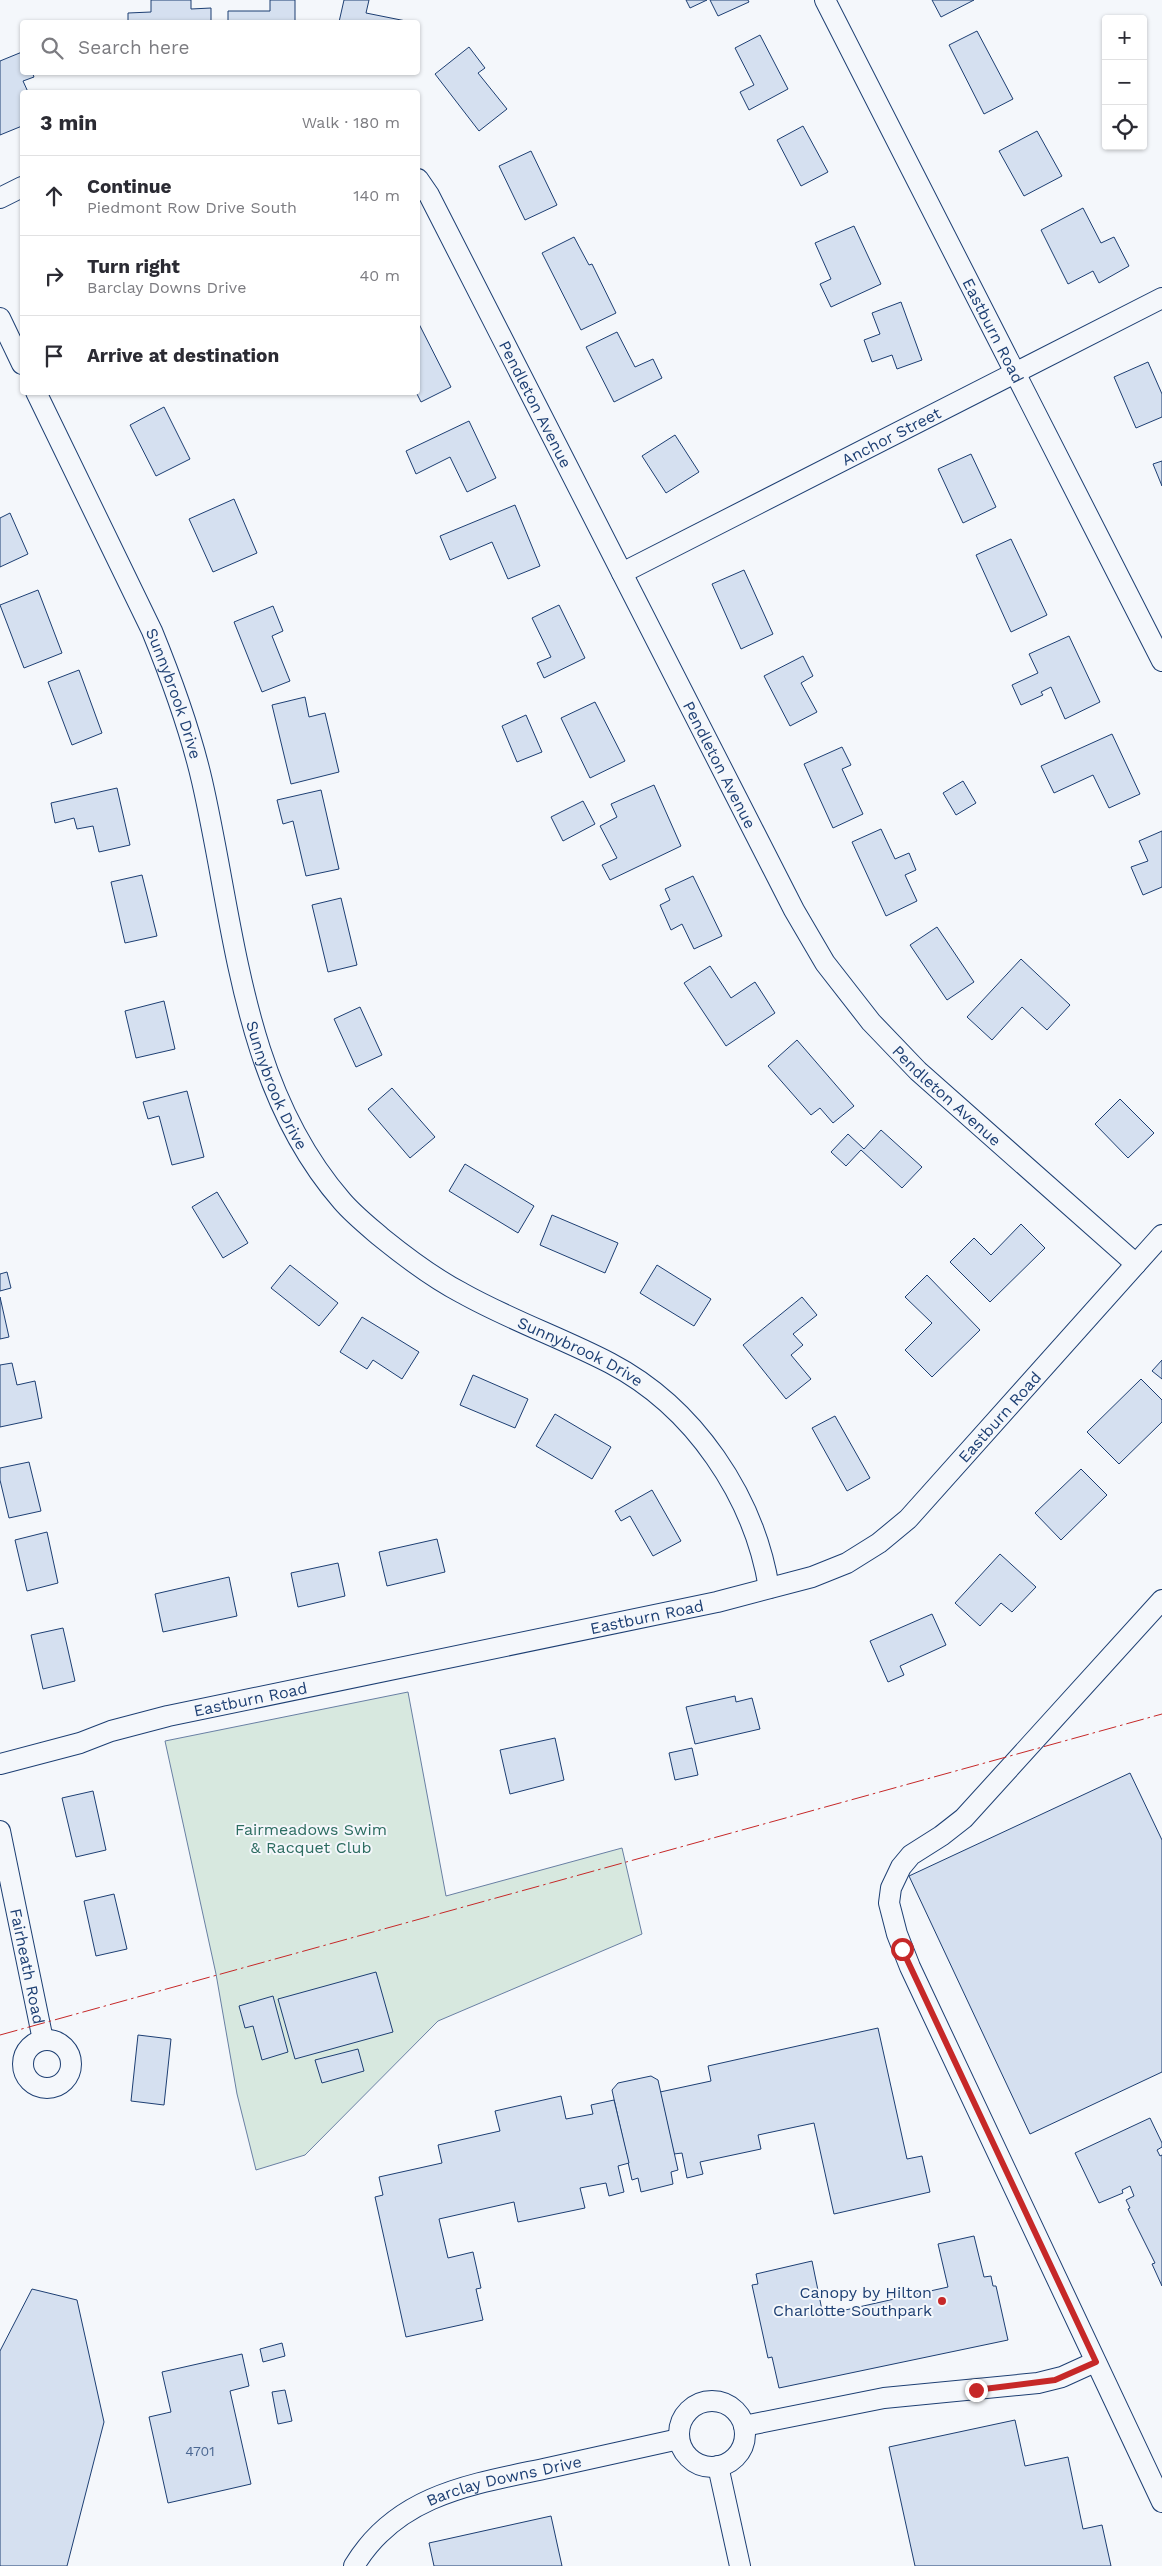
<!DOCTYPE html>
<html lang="en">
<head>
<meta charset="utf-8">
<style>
  body { margin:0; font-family:"Work Sans",sans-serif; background:#f2f2f3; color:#2b2b33 }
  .controls { position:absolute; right:15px; top:15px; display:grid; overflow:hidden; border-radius:5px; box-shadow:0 1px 4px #0004 }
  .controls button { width:45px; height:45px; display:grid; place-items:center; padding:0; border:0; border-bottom:1px solid #e1e1e2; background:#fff; color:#2b2b33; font:25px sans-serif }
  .stop { position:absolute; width:15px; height:15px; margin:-11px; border:4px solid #c62828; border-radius:50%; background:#fff }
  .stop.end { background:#c62828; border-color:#fff; box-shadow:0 1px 5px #0008 }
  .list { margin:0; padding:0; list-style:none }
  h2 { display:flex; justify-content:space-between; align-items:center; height:65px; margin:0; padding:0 20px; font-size:21px }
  h2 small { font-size:16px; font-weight:400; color:#7c7c81 }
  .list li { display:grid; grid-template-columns:32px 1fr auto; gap:15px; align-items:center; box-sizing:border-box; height:80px; padding:0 20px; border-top:1px solid #e1e1e2 }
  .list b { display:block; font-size:19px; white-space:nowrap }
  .list p { margin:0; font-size:16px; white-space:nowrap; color:#7c7c81 }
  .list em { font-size:16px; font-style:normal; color:#7c7c81 }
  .icon { flex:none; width:28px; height:28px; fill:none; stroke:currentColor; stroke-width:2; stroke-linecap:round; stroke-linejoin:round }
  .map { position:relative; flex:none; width:1162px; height:2566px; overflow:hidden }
  .search { position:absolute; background:#fff; box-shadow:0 1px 4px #0004; left:20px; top:20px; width:400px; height:55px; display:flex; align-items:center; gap:12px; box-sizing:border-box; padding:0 18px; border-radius:5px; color:#7c7c81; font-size:19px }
  .panel { position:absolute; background:#fff; box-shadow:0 1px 4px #0004; left:20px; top:90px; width:400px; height:305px; border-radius:5px }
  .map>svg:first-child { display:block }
  .green { fill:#d7e8df; stroke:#687fa3 }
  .building { fill:#d5e0f0; stroke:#1d3f73 }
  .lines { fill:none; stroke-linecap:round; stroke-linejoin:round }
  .street-casing { stroke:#1d3f73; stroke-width:22 }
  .street { stroke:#f4f7fb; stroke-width:20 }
  .power { stroke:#c62828; stroke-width:1; stroke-dasharray:18 4 2.5 4; stroke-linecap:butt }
  .route { stroke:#c62828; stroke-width:6 }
  .poi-dot { fill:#c62828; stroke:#f4f7fb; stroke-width:2 }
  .labels { text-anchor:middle; stroke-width:4; stroke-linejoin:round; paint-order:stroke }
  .number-label { font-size:14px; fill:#4b6792 }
  .street-label { font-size:16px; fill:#1d3f73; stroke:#f4f7fb }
  .park-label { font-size:16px; fill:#2c6c60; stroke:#f4f7fb }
  .poi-label { font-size:16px; fill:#1d3f73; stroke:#f4f7fb; text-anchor:end }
</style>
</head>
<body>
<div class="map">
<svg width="1162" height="2566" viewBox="0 0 1162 2566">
  <rect width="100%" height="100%" fill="#f4f7fb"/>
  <path class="green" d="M 408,1692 L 446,1896 L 622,1848 L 642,1934 L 438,2021 L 305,2155 L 256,2170 L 237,2094 L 216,1974 L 165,1741 Z"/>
  <g class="building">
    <path d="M 151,0 L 191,0 L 191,9 L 211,8 L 211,22 L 128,22 L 128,13 L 151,12 Z"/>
    <path d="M 270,0 L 295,0 L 295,22 L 228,22 L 228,11 L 270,11 Z"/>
    <path d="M 344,0 L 369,0 L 366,13 L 411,22 L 339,22 Z"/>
    <path d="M 686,0 L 707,0 L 690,8 Z"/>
    <path d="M 710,0 L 748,0 L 749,2 L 718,16 Z"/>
    <path d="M 932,0 L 974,0 L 941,17 Z"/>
    <path d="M 977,31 L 1013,99 L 984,114 L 949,45 Z"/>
    <path d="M 760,35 L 788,89 L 749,110 L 740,92 L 754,85 L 735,48 Z"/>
    <path d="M 469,47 L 485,68 L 478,73 L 507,109 L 479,131 L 435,74 Z"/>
    <path d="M 22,52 L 22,72 L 32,72 L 34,77 L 23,81 L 28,92 L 22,92 L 22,126 L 0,135 L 0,61 Z"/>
    <path d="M 803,126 L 828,172 L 801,186 L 777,140 Z"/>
    <path d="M 1037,131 L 1062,176 L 1024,196 L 999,151 Z"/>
    <path d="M 531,151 L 557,205 L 525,220 L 499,166 Z"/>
    <path d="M 1083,208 L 1101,243 L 1114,237 L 1129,266 L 1099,283 L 1093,271 L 1068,284 L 1041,230 Z"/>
    <path d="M 854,226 L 881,284 L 831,307 L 820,284 L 831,279 L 815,243 Z"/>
    <path d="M 574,237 L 589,265 L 592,264 L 616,313 L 581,330 L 542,253 Z"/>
    <path d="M 901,302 L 922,360 L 897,369 L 892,355 L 872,362 L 864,340 L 880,334 L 872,313 Z"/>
    <path d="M 418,322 L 451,387 L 421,402 L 416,392 Z"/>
    <path d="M 617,332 L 635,367 L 653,359 L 662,378 L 614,402 L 586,347 Z"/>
    <path d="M 1148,362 L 1162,394 L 1162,417 L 1136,428 L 1114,377 Z"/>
    <path d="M 164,407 L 190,459 L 156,476 L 130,425 Z"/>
    <path d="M 469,421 L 496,478 L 467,492 L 450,457 L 416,474 L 406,451 Z"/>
    <path d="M 675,435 L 699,472 L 666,493 L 642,456 Z"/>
    <path d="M 971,454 L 996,507 L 963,523 L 938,469 Z"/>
    <path d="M 1162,461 L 1162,486 L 1153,464 Z"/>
    <path d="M 234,499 L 257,553 L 213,572 L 189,519 Z"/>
    <path d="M 515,505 L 540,566 L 508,579 L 492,542 L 450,560 L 440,536 Z"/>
    <path d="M 10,513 L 28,554 L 0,567 L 0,518 Z"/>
    <path d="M 1011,539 L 1047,615 L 1011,632 L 976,555 Z"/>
    <path d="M 744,570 L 773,634 L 741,649 L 712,584 Z"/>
    <path d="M 38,590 L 62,653 L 24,668 L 0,605 Z"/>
    <path d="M 559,605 L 585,658 L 544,678 L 537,663 L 551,657 L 532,618 Z"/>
    <path d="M 273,606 L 283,631 L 272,636 L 290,681 L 262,692 L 234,622 Z"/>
    <path d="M 1069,636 L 1100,702 L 1065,719 L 1051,687 L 1041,692 L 1043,695 L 1021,705 L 1012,685 L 1038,673 L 1029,654 Z"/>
    <path d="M 803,656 L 813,676 L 801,683 L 817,712 L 790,726 L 764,676 Z"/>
    <path d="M 79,670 L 102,733 L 72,745 L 48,682 Z"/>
    <path d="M 305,697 L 309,717 L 325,713 L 339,772 L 291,784 L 272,705 Z"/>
    <path d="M 595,702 L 625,761 L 590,778 L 561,718 Z"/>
    <path d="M 526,715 L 542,752 L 517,762 L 502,726 Z"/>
    <path d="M 1112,734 L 1140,794 L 1109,808 L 1093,775 L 1054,793 L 1041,766 Z"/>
    <path d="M 842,747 L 851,765 L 842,769 L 863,814 L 833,828 L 804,764 Z"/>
    <path d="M 963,781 L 976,803 L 956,815 L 943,793 Z"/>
    <path d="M 654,785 L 681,846 L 610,880 L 602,865 L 617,858 L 600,826 L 617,817 L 611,804 Z"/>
    <path d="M 117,788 L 130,845 L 99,852 L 93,826 L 77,829 L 74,818 L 55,823 L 51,803 Z"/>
    <path d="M 321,790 L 339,869 L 306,876 L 293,821 L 283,824 L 277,800 Z"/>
    <path d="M 583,801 L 595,824 L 563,841 L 551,817 Z"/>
    <path d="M 881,829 L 895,859 L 909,853 L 916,870 L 905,875 L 917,901 L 886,916 L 852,842 Z"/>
    <path d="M 1162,831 L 1162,887 L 1143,895 L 1131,867 L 1148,861 L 1139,841 Z"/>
    <path d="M 142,875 L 157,936 L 125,943 L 111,882 Z"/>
    <path d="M 693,876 L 722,936 L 694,949 L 682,924 L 671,930 L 660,905 L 670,900 L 665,889 Z"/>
    <path d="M 341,898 L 357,965 L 328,972 L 312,905 Z"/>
    <path d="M 937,927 L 974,982 L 947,1000 L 910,945 Z"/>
    <path d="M 1021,959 L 1070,1005 L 1047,1030 L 1022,1007 L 992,1040 L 967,1017 Z"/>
    <path d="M 710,966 L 731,998 L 755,982 L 775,1013 L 726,1046 L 684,983 Z"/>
    <path d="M 164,1001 L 175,1049 L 136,1058 L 125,1011 Z"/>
    <path d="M 360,1007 L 382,1055 L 356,1067 L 334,1019 Z"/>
    <path d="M 797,1040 L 854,1106 L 833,1123 L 820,1108 L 811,1115 L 768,1066 Z"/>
    <path d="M 392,1088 L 435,1137 L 410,1158 L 368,1109 Z"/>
    <path d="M 187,1091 L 204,1157 L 172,1165 L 159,1116 L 148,1119 L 143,1102 Z"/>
    <path d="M 1120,1099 L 1154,1133 L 1128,1158 L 1095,1124 Z"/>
    <path d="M 881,1130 L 922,1167 L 902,1188 L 861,1150 L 846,1166 L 831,1152 L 848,1134 L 864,1149 Z"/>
    <path d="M 465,1164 L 534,1206 L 518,1233 L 449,1191 Z"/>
    <path d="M 217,1192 L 248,1243 L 223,1258 L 192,1207 Z"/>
    <path d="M 552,1215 L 618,1243 L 605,1273 L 540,1245 Z"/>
    <path d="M 1021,1224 L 1045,1248 L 990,1302 L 950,1262 L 974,1238 L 991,1255 Z"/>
    <path d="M 290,1265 L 338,1303 L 319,1326 L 271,1288 Z"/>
    <path d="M 657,1265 L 711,1299 L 694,1326 L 640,1293 Z"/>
    <path d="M 7,1272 L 11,1288 L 0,1291 L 0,1274 Z"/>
    <path d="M 927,1275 L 980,1330 L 932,1377 L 905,1350 L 932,1323 L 905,1297 Z"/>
    <path d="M 0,1297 L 9,1337 L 0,1339 Z"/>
    <path d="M 802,1297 L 817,1315 L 793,1334 L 803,1345 L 791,1355 L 811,1379 L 786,1399 L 743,1345 Z"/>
    <path d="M 362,1317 L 419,1352 L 402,1379 L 373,1360 L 367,1369 L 340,1352 Z"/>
    <path d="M 1162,1360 L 1162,1379 L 1152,1371 Z"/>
    <path d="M 12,1363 L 17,1385 L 35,1381 L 42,1418 L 0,1427 L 0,1365 Z"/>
    <path d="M 473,1375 L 528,1399 L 515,1428 L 460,1405 Z"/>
    <path d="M 1141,1379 L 1162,1400 L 1162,1422 L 1119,1464 L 1087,1432 Z"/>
    <path d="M 555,1414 L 611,1447 L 592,1479 L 536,1446 Z"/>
    <path d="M 835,1416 L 870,1478 L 847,1491 L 812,1428 Z"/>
    <path d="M 29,1462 L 41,1511 L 9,1518 L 0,1480 L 0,1468 Z"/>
    <path d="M 1081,1469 L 1107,1495 L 1061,1540 L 1035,1513 Z"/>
    <path d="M 652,1490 L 681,1541 L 653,1556 L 630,1516 L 621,1521 L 615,1511 Z"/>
    <path d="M 47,1532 L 58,1583 L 27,1591 L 15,1540 Z"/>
    <path d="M 437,1539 L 445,1572 L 387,1586 L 379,1552 Z"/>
    <path d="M 1000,1554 L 1036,1587 L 1012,1612 L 1001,1603 L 980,1626 L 955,1603 Z"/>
    <path d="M 338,1563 L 345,1596 L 298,1607 L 291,1573 Z"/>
    <path d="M 229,1577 L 237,1616 L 163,1632 L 155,1594 Z"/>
    <path d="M 932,1614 L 946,1645 L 900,1666 L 904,1675 L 888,1682 L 870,1641 Z"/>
    <path d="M 63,1628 L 75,1681 L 43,1689 L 31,1635 Z"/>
    <path d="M 735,1696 L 736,1702 L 752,1698 L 760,1729 L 695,1744 L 686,1707 Z"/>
    <path d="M 555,1738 L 564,1780 L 510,1794 L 500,1750 Z"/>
    <path d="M 692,1748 L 698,1775 L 675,1780 L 669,1753 Z"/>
    <path d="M 1130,1773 L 1162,1840 L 1162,2072 L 1030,2134 L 909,1876 Z"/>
    <path d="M 93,1791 L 106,1850 L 76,1857 L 62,1798 Z"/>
    <path d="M 114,1894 L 127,1949 L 96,1956 L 84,1901 Z"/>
    <path d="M 376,1972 L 393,2032 L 295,2059 L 278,1999 Z"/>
    <path d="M 273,1996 L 288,2052 L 262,2060 L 253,2026 L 245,2028 L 239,2006 Z"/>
    <path d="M 878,2028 L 907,2159 L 922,2156 L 930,2192 L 834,2214 L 814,2123 L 758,2135 L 761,2149 L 700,2162 L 703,2174 L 687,2178 L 682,2153 L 674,2154 L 660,2092 L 711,2081 L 708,2066 Z"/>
    <path d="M 138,2035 L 171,2039 L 164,2105 L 131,2101 Z"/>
    <path d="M 358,2049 L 364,2071 L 322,2083 L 315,2060 Z"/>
    <path d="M 651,2076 L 658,2080 L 678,2170 L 671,2172 L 673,2184 L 641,2192 L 638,2178 L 632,2180 L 612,2090 L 618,2083 Z"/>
    <path d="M 561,2096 L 566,2119 L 593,2114 L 591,2105 L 614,2100 L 629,2163 L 618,2166 L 624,2192 L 609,2196 L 606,2183 L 580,2188 L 585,2208 L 518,2222 L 514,2202 L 439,2219 L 448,2258 L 473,2252 L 481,2288 L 476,2289 L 483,2320 L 406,2337 L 375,2197 L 383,2195 L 379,2177 L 442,2163 L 438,2145 L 500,2131 L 495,2111 Z"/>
    <path d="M 1150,2118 L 1162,2143 L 1162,2147 L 1157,2150 L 1160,2156 L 1162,2155 L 1162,2286 L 1152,2264 L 1155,2263 L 1128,2209 L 1130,2208 L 1126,2200 L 1134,2196 L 1130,2186 L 1122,2190 L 1123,2193 L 1099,2203 L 1075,2153 Z"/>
    <path d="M 974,2236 L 984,2277 L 991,2276 L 993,2286 L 996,2286 L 1008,2340 L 779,2388 L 772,2357 L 768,2358 L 752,2285 L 758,2284 L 756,2274 L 812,2261 L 823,2315 L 948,2287 L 938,2244 Z"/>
    <path d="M 32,2289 L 77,2300 L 104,2422 L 67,2566 L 0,2566 L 0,2351 Z"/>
    <path d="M 282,2343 L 285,2356 L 263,2362 L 260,2349 Z"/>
    <path d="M 242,2354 L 249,2386 L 230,2391 L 251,2484 L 168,2503 L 149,2417 L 171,2412 L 162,2372 Z"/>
    <path d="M 285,2390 L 292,2421 L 278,2424 L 272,2392 Z"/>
    <path d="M 1015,2420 L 1025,2466 L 1068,2457 L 1083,2529 L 1102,2525 L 1111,2566 L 915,2566 L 889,2447 Z"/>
    <path d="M 551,2516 L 562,2566 L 434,2566 L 429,2543 Z"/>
  </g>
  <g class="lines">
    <g class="street-casing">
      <g id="street">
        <path id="s1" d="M 825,0 L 1162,661"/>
        <path id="s2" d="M 418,179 L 429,195 L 794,910 L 825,963 L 871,1022 L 918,1071 L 1136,1264"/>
        <path d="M 0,198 L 22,187"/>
        <path d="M 0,318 L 22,364"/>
        <path id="s3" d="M 36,392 L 152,631 C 172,680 190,729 202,781 C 235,925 241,1085 342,1201 C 354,1215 368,1226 382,1238 C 408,1259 433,1278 462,1293 C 510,1320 562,1338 610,1363 C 694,1407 754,1496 769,1588"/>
        <path id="s4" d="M 622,573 L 1162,298"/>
        <path d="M 1162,1600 L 964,1818 L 941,1836 L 911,1855 L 901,1867 L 891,1888 L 889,1903 L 897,1934 L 910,1967 L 1162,2502"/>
        <path id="s5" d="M 0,1764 L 80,1743 L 111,1731 L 168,1716 L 717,1602 L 812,1577 L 847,1563 L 879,1543 L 908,1519 L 1162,1235"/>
        <path id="s6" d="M 0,1831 L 43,2040"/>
        <circle cx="47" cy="2064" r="24"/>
        <circle cx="712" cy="2434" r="33"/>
        <path d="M 744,2426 L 884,2398 L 1038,2383 L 1062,2377 L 1095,2362"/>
        <path d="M 718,2466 L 740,2566"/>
        <path id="s7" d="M 354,2566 C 397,2494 473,2484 548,2468 C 592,2458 635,2449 679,2439"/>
      </g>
    </g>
    <use href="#street" class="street"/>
    <path class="power" d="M 0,2035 L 1162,1714"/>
  </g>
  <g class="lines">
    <path class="route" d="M 902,1949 L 1096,2362 L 1055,2380 L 976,2390"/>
  </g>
  <circle class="poi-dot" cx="942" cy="2301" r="5"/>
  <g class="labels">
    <g class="number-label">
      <text x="200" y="2456">4701</text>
    </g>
    <g class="street-label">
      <text dy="6" stroke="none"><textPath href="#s1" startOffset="371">Eastburn Road</textPath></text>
      <text dy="6" stroke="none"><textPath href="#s2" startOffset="254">Pendleton Avenue</textPath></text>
      <text dy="6" stroke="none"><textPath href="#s4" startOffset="302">Anchor Street</textPath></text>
      <text dy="6" stroke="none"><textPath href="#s3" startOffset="332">Sunnybrook Drive</textPath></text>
      <text dy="6" stroke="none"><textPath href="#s2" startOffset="659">Pendleton Avenue</textPath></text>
      <text dy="6" stroke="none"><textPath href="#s3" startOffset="738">Sunnybrook Drive</textPath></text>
      <text dy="6" stroke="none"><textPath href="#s2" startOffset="1064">Pendleton Avenue</textPath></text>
      <text dy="6" stroke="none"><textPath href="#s3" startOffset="1156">Sunnybrook Drive</textPath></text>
      <text dy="6" stroke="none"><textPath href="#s5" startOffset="1084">Eastburn Road</textPath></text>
      <text dy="6" stroke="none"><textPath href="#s5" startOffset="664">Eastburn Road</textPath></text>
      <text dy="6" stroke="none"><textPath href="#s5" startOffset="259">Eastburn Road</textPath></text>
      <text dy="6" stroke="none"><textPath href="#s6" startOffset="138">Fairheath Road</textPath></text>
      <text dy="6" stroke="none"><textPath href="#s7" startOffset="179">Barclay Downs Drive</textPath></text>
    </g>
    <g class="park-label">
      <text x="311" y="1835">Fairmeadows Swim<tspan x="311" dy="18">&amp; Racquet Club</tspan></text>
    </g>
    <g class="poi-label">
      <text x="932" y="2298">Canopy by Hilton<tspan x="932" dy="18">Charlotte Southpark</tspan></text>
    </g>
  </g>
</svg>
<div class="controls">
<button>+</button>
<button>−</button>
<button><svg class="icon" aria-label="locate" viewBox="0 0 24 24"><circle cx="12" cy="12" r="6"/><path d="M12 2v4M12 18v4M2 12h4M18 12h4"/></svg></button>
</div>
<div class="stop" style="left:902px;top:1949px"></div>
<div class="stop end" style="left:976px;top:2390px"></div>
<div class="search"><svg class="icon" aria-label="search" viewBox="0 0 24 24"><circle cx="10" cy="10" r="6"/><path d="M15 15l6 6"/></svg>Search here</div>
<section class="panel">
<h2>3 min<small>Walk · 180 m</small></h2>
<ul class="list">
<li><svg class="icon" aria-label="ahead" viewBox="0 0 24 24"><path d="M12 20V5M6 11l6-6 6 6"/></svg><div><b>Continue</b><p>Piedmont Row Drive South</p></div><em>140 m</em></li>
<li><svg class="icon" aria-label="right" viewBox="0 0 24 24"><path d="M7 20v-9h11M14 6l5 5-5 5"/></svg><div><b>Turn right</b><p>Barclay Downs Drive</p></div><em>40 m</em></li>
<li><svg class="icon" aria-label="arrive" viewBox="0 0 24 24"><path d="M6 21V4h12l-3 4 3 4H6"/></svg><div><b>Arrive at destination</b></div></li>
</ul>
</section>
</div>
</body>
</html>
